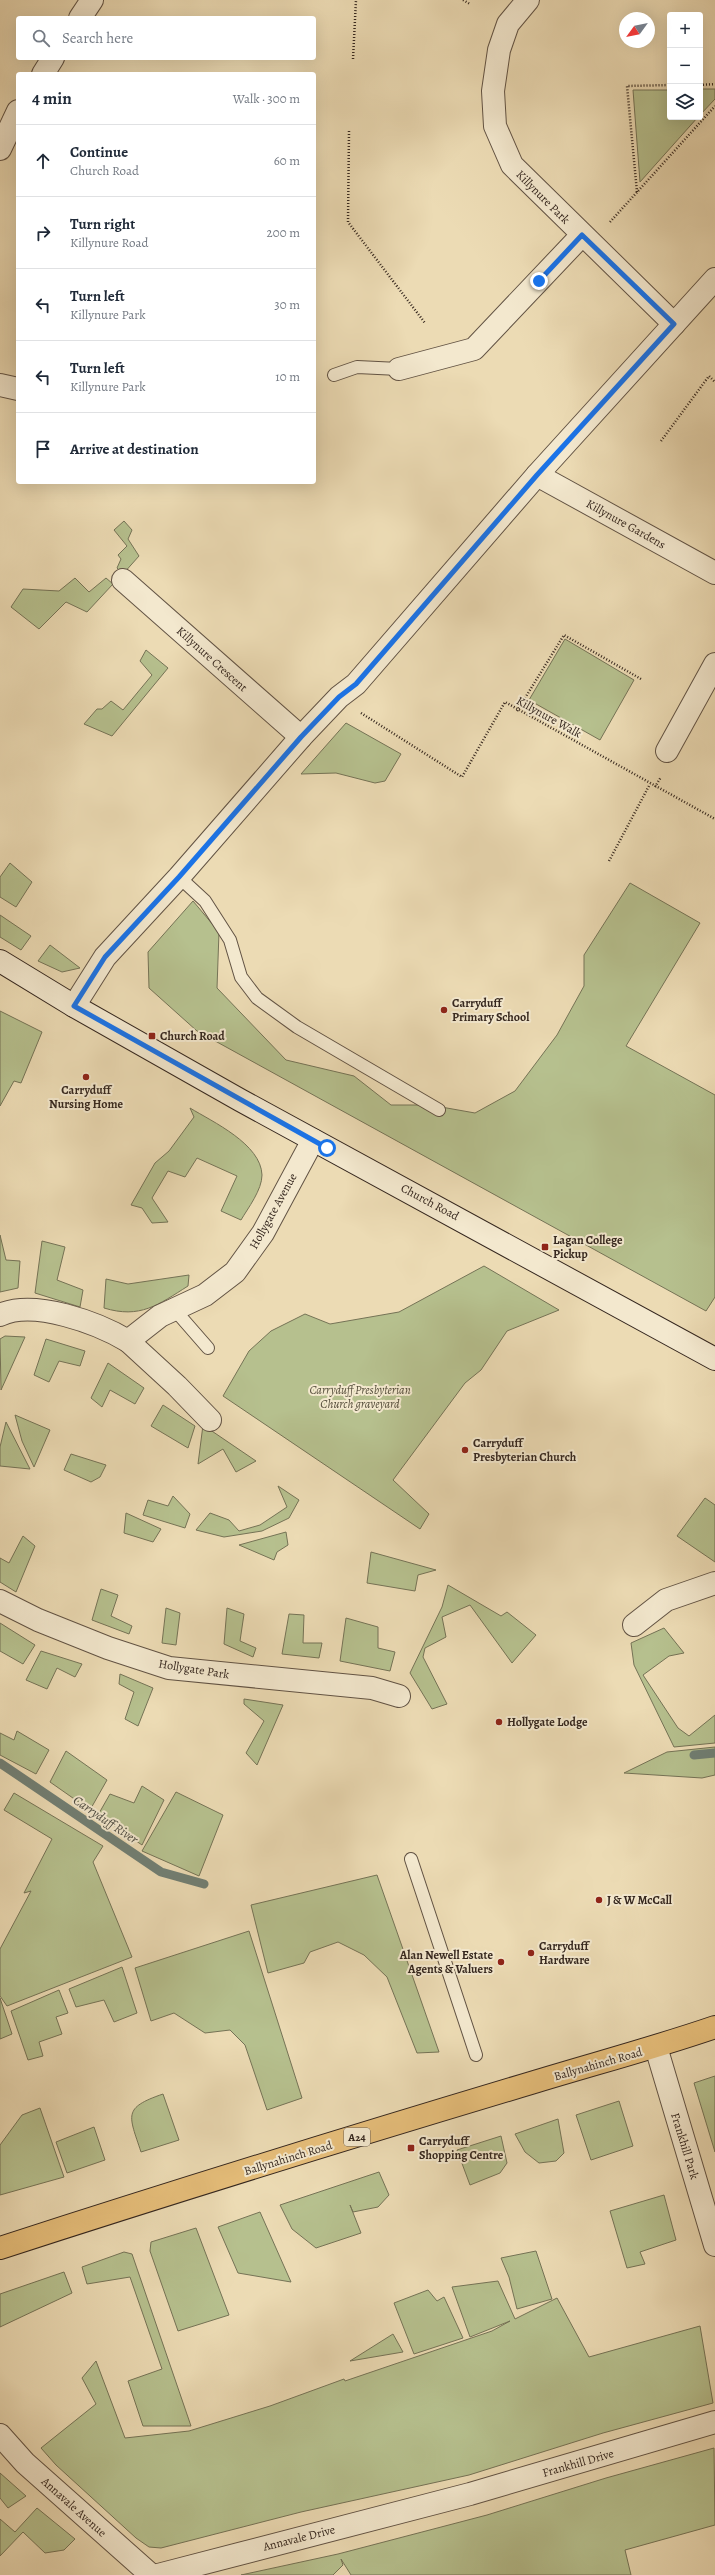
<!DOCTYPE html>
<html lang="en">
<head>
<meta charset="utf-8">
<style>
  body { margin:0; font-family:Alegreya,serif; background:#f6f6f7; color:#1f2937 }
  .controls { position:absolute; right:12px; top:12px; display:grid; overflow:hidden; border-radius:4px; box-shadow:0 4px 16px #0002 }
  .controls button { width:36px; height:36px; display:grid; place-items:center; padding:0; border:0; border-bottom:1px solid #e0e1e3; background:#fff; color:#1f2937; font:20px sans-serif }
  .compass { position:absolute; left:619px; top:12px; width:36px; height:36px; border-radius:50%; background:#fff; box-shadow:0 4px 16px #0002; rotate:237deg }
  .stop { position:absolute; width:12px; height:12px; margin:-9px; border:3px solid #1a73e8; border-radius:50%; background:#fff }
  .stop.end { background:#1a73e8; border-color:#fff; box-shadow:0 1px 4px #0008 }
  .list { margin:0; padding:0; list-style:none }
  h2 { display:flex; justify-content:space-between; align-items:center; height:52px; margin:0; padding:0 16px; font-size:17px }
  h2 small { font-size:13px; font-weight:400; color:#747a83 }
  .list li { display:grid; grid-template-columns:26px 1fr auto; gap:12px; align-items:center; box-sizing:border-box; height:72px; padding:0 16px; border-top:1px solid #e0e1e3 }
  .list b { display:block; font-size:15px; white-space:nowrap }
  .list p { margin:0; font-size:13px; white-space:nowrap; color:#747a83 }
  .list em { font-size:13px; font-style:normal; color:#747a83 }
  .icon { flex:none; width:22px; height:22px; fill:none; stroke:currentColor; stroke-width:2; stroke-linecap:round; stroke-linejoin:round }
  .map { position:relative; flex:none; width:715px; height:2575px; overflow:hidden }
  .search { position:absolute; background:#fff; box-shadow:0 4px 16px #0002; left:16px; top:16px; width:300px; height:44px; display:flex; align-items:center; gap:10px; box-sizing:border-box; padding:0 14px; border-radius:4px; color:#747a83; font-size:15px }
  .panel { position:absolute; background:#fff; box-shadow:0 4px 16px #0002; left:16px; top:72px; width:300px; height:412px; border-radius:4px }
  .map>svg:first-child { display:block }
  .green { fill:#b6c08e; stroke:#757356 }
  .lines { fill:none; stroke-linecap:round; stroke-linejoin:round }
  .stream { stroke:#717f74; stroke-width:9 }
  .service-casing { stroke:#625344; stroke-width:14 }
  .minor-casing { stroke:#625344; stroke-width:24 }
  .secondary-casing { stroke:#34261e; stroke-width:24 }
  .trunk-casing { stroke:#34261e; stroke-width:24 }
  .path { stroke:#34261e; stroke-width:2.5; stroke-dasharray:1 2; stroke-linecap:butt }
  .service { stroke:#f3e8ce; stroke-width:12 }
  .minor { stroke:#f3e8ce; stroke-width:22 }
  .secondary { stroke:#f3e8ce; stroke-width:22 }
  .trunk { stroke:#e6be7a; stroke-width:22 }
  .route { stroke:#1a73e8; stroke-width:5 }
  .poi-dot { fill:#8f2418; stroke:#f3e8ce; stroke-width:1.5 }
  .labels { text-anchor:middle; stroke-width:4; stroke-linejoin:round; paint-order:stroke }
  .shield { fill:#f3e8ce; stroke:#6d6053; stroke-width:1 }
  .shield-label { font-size:11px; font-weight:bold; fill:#34261e }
  .street-label { font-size:12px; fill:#34261e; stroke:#f3e8ce }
  .poi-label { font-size:12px; font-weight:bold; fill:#34261e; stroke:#f3e8ce; text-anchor:start }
  .park-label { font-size:12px; font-style:italic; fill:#544c3a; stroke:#f3e8ce }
  .water-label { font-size:13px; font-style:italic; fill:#4d4b42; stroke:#f3e8ce }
</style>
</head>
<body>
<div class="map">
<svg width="715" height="2575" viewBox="0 0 715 2575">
  <rect width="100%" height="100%" fill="#ecdbb4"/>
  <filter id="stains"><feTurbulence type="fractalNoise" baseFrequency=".005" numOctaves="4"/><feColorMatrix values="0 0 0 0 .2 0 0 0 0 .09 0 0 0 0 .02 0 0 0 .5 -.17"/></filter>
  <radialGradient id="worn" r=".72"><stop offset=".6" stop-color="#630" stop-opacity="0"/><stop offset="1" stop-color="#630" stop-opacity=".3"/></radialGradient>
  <g class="green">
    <path d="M 700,89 L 715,89 L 715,99 L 700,115 Z"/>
    <path d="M 633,90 L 670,90 L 670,117 L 698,117 L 640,182 Z"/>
    <path d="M 124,521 L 132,530 L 128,539 L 139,556 L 123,574 L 117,568 L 121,559 L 118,555 L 127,546 L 114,530 Z"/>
    <path d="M 75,578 L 89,592 L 106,578 L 113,584 L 87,612 L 66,602 L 39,629 L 11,607 L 23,589 L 59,591 Z"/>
    <path d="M 565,639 L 634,680 L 600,740 L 529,700 Z"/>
    <path d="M 146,650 L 168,668 L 112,736 L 84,724 L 97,709 L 102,709 L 111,701 L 123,710 L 152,675 L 140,661 Z"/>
    <path d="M 346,723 L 401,754 L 385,781 L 375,783 L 336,773 L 301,774 Z"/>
    <path d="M 10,863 L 32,882 L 16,907 L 0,897 L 0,877 Z"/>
    <path d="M 630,883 L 700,923 L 626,1046 L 715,1095 L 715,1297 L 706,1311 L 197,1031 L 149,988 L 148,952 L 193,901 L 219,932 L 217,988 L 286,1060 L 354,1076 L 391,1105 L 430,1105 L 475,1113 L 515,1091 L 557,1035 L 584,986 L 584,955 Z"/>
    <path d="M 0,915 L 31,936 L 21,950 L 0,937 Z"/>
    <path d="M 50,945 L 80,968 L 62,972 L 38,961 Z"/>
    <path d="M 0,1011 L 42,1032 L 21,1083 L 14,1081 L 0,1106 Z"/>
    <path d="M 190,1108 C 213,1122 261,1144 262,1175 C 262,1190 248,1208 241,1220 L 221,1211 L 237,1176 L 197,1158 L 185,1177 L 168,1171 L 152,1198 L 168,1222 L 152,1223 L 142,1208 L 131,1205 L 155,1163 L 169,1151 L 194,1117 Z"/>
    <path d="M 0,1235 L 6,1260 L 20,1261 L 18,1288 L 0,1292 Z"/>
    <path d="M 42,1241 L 65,1247 L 57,1280 L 83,1290 L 80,1307 L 35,1293 Z"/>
    <path d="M 484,1266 L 559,1310 L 507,1331 L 481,1370 L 465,1383 L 393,1480 L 429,1514 L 420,1529 L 223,1396 L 249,1351 L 271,1331 L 305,1314 L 330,1324 L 399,1312 Z"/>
    <path d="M 189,1275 L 188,1286 C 158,1305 140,1319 104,1308 L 106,1279 L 128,1284 Z"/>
    <path d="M 5,1336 L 25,1337 L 1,1390 L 0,1339 Z"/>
    <path d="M 46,1339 L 85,1351 L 80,1366 L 59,1361 L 49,1382 L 34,1375 Z"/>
    <path d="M 108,1363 L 144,1388 L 135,1404 L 110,1390 L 102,1407 L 91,1398 Z"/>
    <path d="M 163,1405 L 195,1426 L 188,1448 L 151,1426 Z"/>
    <path d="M 15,1415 L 50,1430 L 34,1467 L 22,1441 Z"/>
    <path d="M 6,1422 L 30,1469 L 0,1466 L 0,1447 Z"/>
    <path d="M 203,1425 L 256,1461 L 236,1472 L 223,1449 L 198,1464 Z"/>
    <path d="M 71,1454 L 106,1465 L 100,1477 L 91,1482 L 64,1470 Z"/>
    <path d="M 278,1486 L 299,1500 L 289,1518 L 262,1531 L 224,1537 L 196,1530 L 210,1513 L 229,1520 L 239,1531 L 260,1525 L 287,1507 Z"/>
    <path d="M 173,1496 L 190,1514 L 185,1528 L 143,1515 L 148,1500 L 168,1506 Z"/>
    <path d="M 705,1498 L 715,1505 L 715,1562 L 677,1536 Z"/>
    <path d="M 126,1513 L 161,1529 L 153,1542 L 124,1533 Z"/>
    <path d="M 286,1532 L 288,1545 L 277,1552 L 274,1560 L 239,1545 Z"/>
    <path d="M 23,1536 L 35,1546 L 16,1592 L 0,1582 L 0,1558 L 9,1563 Z"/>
    <path d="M 371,1552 L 436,1570 L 418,1575 L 415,1591 L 367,1583 Z"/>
    <path d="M 448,1585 L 501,1616 L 507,1612 L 536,1635 L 512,1663 L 470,1605 L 442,1617 L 446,1637 L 425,1648 L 423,1657 L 447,1704 L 432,1709 L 410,1673 L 442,1607 Z"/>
    <path d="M 101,1589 L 118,1595 L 111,1616 L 132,1626 L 129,1634 L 92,1620 Z"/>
    <path d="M 166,1608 L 180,1613 L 176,1645 L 162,1643 Z"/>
    <path d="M 227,1608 L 244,1614 L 240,1641 L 256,1648 L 253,1657 L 224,1644 Z"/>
    <path d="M 289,1614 L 304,1615 L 303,1643 L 322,1643 L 319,1658 L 282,1654 Z"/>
    <path d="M 346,1618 L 378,1627 L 378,1648 L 395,1652 L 390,1671 L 340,1661 Z"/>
    <path d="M 0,1623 L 35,1645 L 23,1664 L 0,1651 Z"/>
    <path d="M 664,1628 L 684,1653 L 669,1656 L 643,1675 L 678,1728 L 689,1736 L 715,1715 L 715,1743 L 674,1747 L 634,1665 L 631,1643 Z"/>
    <path d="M 41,1651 L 82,1664 L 75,1677 L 57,1668 L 47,1689 L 26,1680 Z"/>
    <path d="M 120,1674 L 153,1688 L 138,1726 L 125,1719 L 134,1692 L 119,1684 Z"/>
    <path d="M 244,1699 L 283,1705 L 257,1765 L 246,1753 L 264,1721 L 244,1704 Z"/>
    <path d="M 17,1731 L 49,1750 L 36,1774 L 0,1755 L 0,1733 L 14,1740 Z"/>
    <path d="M 715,1747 L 715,1775 L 702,1778 L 624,1773 L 667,1752 Z"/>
    <path d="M 66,1751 L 107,1780 L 90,1810 L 50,1782 Z"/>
    <path d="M 142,1786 L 164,1800 L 142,1845 L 98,1815 L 110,1794 L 134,1803 Z"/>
    <path d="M 176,1792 L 223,1815 L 199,1876 L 142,1851 Z"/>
    <path d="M 14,1793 L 103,1846 L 93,1862 L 132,1957 L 7,2006 L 0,1996 L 0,1949 L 31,1891 L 24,1893 L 52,1839 L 4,1810 Z"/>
    <path d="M 377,1875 L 439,2052 L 417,2053 L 387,1977 L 364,1955 L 338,1942 L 310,1952 L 304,1963 L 268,1973 L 251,1905 Z"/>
    <path d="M 249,1931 L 302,2098 L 267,2110 L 245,2045 L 230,2030 L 205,2033 L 174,2013 L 151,2021 L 135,1968 Z"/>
    <path d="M 122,1967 L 137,2013 L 114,2022 L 104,2000 L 76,2007 L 69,1989 Z"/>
    <path d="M 59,1990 L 68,2013 L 56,2017 L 62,2034 L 39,2042 L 43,2056 L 28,2060 L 11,2011 Z"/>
    <path d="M 0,1998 L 12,2034 L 0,2039 Z"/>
    <path d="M 715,2076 L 715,2152 L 694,2083 Z"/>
    <path d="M 163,2094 L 179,2140 L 141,2152 C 129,2115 122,2108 163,2094 Z"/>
    <path d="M 619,2101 L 633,2146 L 591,2160 L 576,2115 Z"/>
    <path d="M 40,2108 L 64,2177 L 0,2195 L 0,2145 L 22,2115 Z"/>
    <path d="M 558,2119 L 564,2153 L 556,2161 L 539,2163 L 525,2152 L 515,2134 Z"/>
    <path d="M 94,2127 L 105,2160 L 67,2173 L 56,2142 Z"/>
    <path d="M 501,2136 L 507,2163 L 500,2173 L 470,2185 L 457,2150 Z"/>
    <path d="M 379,2172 L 389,2195 L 378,2207 L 353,2212 L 350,2205 L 361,2233 L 316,2248 L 292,2229 L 280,2205 Z"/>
    <path d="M 664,2195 L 676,2240 L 640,2252 L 645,2264 L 627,2268 L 610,2211 Z"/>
    <path d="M 260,2212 L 291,2282 L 238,2273 L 218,2227 Z"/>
    <path d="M 196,2228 L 229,2315 L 178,2331 L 150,2251 L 151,2242 Z"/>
    <path d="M 536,2251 L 552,2299 L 517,2309 L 509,2277 L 501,2258 Z"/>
    <path d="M 124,2252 L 132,2254 L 191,2426 L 143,2426 L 128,2381 L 162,2369 L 130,2277 L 87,2284 L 82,2267 Z"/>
    <path d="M 64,2272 L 72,2293 L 0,2327 L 0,2294 Z"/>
    <path d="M 498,2281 L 515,2319 L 557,2298 L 589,2357 L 700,2326 L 713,2403 L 603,2433 L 469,2475 L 301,2512 L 161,2548 L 149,2547 L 136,2538 L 56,2465 L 41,2448 L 96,2404 L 82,2378 L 96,2361 L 125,2438 L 189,2431 L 270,2406 L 344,2379 L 345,2381 L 492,2331 L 510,2321 L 470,2337 L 452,2287 Z"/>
    <path d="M 428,2290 L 437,2301 L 444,2297 L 463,2338 L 414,2354 L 394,2303 Z"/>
    <path d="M 393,2334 L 403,2352 L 350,2361 Z"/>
    <path d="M 714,2448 L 715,2525 L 625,2550 L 631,2575 L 351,2575 L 341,2559 L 343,2565 L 333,2575 L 241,2575 L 338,2554 L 487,2515 L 606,2478 Z"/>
    <path d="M 0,2473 L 26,2496 L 8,2508 L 0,2498 Z"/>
    <path d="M 37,2508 L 75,2539 L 64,2550 L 45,2553 L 23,2532 L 0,2556 L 0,2519 L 15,2532 Z"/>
  </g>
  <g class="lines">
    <g class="stream">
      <path d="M 694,1755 L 715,1753"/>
      <path d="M 0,1763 L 161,1872 L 204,1884"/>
    </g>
    <g class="service-casing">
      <g id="service">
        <path d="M 334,375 L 357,367 L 399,369"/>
        <path d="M 179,877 L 205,901 L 230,940 L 241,977 L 257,998 L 297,1027 L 439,1110"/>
        <path d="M 174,1309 L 208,1348"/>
        <path d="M 411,1859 L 476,2055"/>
      </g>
    </g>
    <g class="minor-casing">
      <g id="minor">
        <path d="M 528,0 L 508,24 L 499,50 L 493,91 L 495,126 L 512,165 L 674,324"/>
        <path d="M 80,18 L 92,0"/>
        <path d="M 43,74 L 53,58"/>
        <path d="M 0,149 L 18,111"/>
        <path d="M 399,369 L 474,349 L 582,235"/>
        <path d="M 0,385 L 18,389"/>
        <path d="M 537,475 L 715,573"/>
        <path d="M 123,580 L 301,737"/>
        <path d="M 667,751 L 715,664"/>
        <path d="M 74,1006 L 105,957 L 179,877 L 301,737 L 339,697 L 356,684 L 537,475 L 715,279"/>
        <path d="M 0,1315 C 34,1299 98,1323 128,1341 L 160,1316 L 205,1295 L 235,1272 L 263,1233 L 313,1140"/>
        <path d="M 128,1341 L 177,1386 L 210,1420"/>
        <path d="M 0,1601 L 38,1620 L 108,1648 L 169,1668 L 372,1688 L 399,1696"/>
        <path d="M 634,1625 L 666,1600 L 715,1583"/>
        <path d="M 656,2047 L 715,2245"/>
        <path d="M 0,2435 L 25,2463 L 151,2575"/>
        <path d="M 158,2575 L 470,2494 L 715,2422"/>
      </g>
    </g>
    <g class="secondary-casing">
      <path id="secondary" d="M 0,961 L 74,1006 L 240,1100 L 715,1359"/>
    </g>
    <g class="trunk-casing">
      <path id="trunk" d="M 0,2248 C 176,2191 354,2136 531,2083 C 593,2064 654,2048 715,2027"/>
    </g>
    <g class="path">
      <path d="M 463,0 L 470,4"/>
      <path d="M 353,59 L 356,0"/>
      <path d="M 700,85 L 715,84"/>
      <path d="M 349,131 L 348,222 L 425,323"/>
      <path d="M 637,192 L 627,86 L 670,85"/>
      <path d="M 610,222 L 715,106"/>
      <path d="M 661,441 L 709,376 L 715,382"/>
      <path d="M 517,711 L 564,635 L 641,679"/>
      <path d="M 361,713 L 462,777 L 505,702 L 715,819"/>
      <path d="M 655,787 L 661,777"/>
      <path d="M 609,861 L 650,784"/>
    </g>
    <use href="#service" class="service"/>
    <use href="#minor" class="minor"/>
    <use href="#secondary" class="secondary"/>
    <use href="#trunk" class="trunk"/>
  </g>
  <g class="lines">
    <path class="route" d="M 327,1148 L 74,1006 L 105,957 L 179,877 L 301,737 L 339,697 L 356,684 L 537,475 L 674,324 L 582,235 L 539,281"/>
  </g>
  <g class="poi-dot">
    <circle cx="444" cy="1010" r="4"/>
    <rect x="148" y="1032" width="8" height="8" rx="2"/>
    <circle cx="86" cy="1077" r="4"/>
    <rect x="541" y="1243" width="8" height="8" rx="2"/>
    <circle cx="465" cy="1450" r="4"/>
    <circle cx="499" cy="1722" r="4"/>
    <circle cx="599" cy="1900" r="4"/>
    <circle cx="531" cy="1953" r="4"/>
    <circle cx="501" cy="1962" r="4"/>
    <rect x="407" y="2144" width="8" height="8" rx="2"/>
  </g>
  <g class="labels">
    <rect class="shield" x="344" y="2128" width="26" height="18" rx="3"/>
    <g class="shield-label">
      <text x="357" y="2141">A24</text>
    </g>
    <g class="street-label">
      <text transform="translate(543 197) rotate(45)" y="4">Killynure Park</text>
      <text transform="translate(626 524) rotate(29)" y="4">Killynure Gardens</text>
      <text transform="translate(212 659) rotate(42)" y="4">Killynure Crescent</text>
      <text transform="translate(549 717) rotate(29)" y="4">Killynure Walk</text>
      <text transform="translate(430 1202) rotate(28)" y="4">Church Road</text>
      <text transform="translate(273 1211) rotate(-61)" y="4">Hollygate Avenue</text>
      <text transform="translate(194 1669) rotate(9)" y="4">Hollygate Park</text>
      <text transform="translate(598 2064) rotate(-16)" y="4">Ballynahinch Road</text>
      <text transform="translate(685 2146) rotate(73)" y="4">Frankhill Park</text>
      <text transform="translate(288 2158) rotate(-17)" y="4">Ballynahinch Road</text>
      <text transform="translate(578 2463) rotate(-16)" y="4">Frankhill Drive</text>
      <text transform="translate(74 2507) rotate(42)" y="4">Annavale Avenue</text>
      <text transform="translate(299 2538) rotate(-14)" y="4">Annavale Drive</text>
    </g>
    <g class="poi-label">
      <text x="452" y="1007">Carryduff<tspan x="452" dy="14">Primary School</tspan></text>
      <text x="160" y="1040">Church Road</text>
      <text x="86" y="1094" text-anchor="middle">Carryduff<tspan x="86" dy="14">Nursing Home</tspan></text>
      <text x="553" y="1244">Lagan College<tspan x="553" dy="14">Pickup</tspan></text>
      <text x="473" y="1447">Carryduff<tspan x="473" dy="14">Presbyterian Church</tspan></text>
      <text x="507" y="1726">Hollygate Lodge</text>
      <text x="607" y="1904">J &amp; W McCall</text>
      <text x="539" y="1950">Carryduff<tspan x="539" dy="14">Hardware</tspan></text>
      <text x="493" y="1959" text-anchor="end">Alan Newell Estate<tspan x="493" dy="14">Agents &amp; Valuers</tspan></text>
      <text x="419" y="2145">Carryduff<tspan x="419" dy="14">Shopping Centre</tspan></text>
    </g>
    <g class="park-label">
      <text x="360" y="1394">Carryduff Presbyterian<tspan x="360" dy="14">Church graveyard</tspan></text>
    </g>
    <g class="water-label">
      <text transform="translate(106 1819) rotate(34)" y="5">Carryduff River</text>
    </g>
  </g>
  <rect width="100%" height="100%" filter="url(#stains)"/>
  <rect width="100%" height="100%" fill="url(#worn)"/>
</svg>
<div class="controls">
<button>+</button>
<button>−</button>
<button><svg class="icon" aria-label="layers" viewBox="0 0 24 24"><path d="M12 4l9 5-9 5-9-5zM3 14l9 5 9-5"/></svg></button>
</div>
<svg class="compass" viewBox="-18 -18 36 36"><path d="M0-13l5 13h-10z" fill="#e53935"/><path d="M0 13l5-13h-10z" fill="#747a83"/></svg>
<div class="stop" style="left:327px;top:1148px"></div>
<div class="stop end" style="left:539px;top:281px"></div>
<div class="search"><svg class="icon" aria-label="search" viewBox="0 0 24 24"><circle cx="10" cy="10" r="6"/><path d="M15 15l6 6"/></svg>Search here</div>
<section class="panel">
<h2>4 min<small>Walk · 300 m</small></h2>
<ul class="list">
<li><svg class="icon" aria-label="ahead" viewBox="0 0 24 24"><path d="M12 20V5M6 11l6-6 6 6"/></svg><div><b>Continue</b><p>Church Road</p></div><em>60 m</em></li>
<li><svg class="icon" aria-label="right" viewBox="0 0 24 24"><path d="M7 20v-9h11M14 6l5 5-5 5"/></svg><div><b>Turn right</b><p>Killynure Road</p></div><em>200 m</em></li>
<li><svg class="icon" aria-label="left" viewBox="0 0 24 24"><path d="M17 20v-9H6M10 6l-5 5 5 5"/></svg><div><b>Turn left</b><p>Killynure Park</p></div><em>30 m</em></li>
<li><svg class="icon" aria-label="left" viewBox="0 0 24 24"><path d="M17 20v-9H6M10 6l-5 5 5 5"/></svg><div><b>Turn left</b><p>Killynure Park</p></div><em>10 m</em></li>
<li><svg class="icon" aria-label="arrive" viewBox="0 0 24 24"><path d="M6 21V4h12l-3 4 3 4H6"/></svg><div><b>Arrive at destination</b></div></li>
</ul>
</section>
</div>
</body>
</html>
